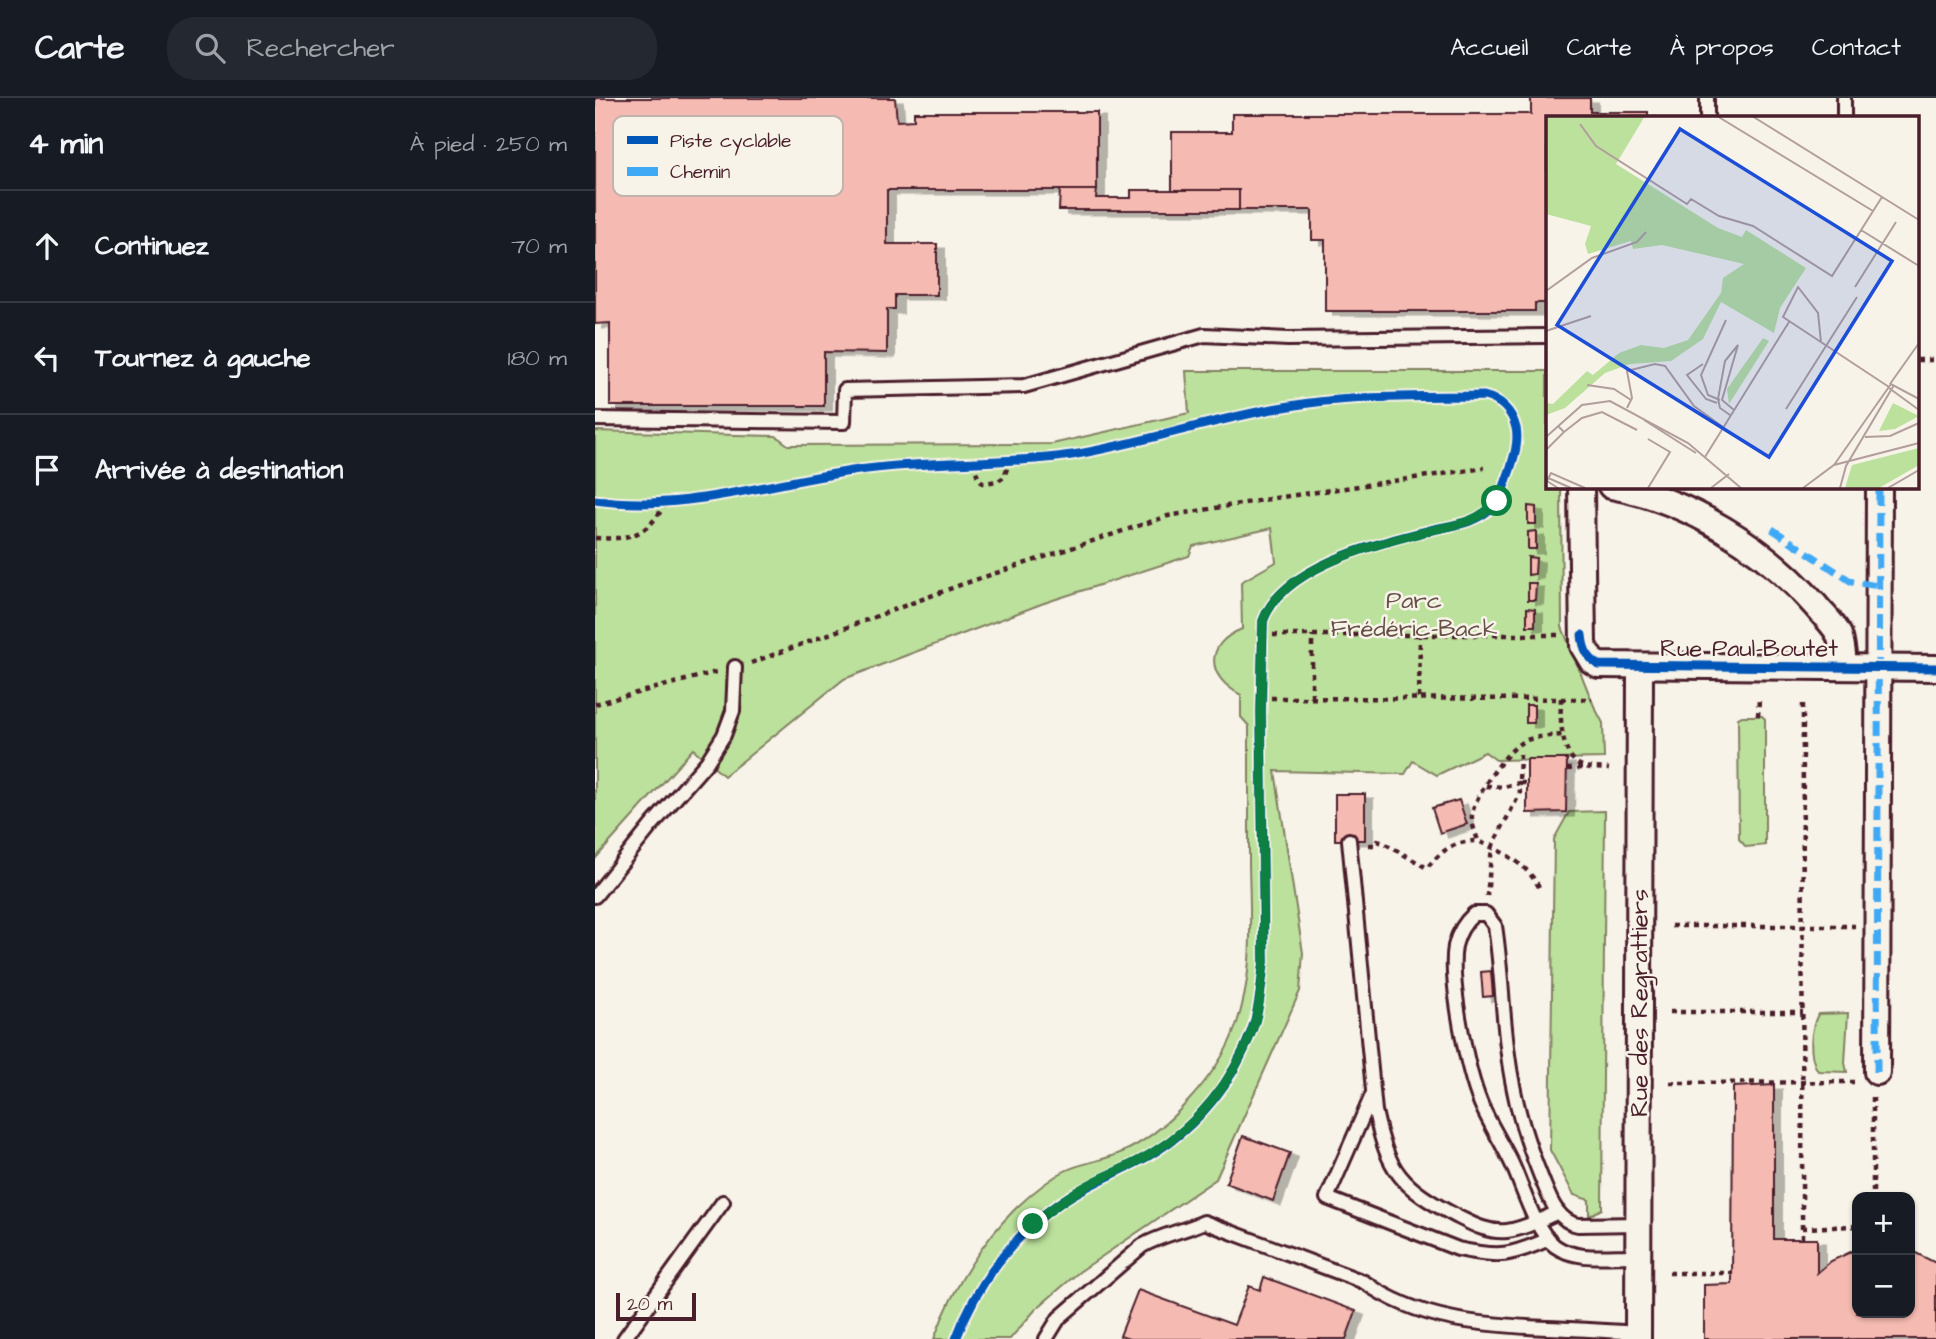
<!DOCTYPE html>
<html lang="fr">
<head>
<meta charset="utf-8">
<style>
  body { margin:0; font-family:"Architects Daughter",sans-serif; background:#242831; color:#f1f3f6 }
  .controls { position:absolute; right:21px; bottom:21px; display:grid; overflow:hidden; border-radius:14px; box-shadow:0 2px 5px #0004 }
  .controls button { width:63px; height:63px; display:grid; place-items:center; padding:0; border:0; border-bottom:2px solid #363941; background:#171b24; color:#f1f3f6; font:35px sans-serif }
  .scale { position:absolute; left:21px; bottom:18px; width:80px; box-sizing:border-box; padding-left:7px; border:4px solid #4a1f2b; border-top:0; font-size:19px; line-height:24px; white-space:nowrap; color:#4a1f2b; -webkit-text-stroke:5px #f7f3e8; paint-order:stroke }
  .stop { position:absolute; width:21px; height:21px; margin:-16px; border:5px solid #0b8043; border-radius:50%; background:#fff }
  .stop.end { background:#0b8043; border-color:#fff; box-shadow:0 2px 7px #0008 }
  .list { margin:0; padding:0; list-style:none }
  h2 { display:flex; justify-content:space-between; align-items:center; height:91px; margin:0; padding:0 28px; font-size:30px }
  h2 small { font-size:23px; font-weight:400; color:#9ea1a6 }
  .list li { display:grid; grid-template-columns:46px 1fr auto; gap:21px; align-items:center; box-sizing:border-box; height:112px; padding:0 28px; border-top:2px solid #363941 }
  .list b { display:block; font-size:26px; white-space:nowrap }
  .list em { font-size:23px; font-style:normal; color:#9ea1a6 }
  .icon { flex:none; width:38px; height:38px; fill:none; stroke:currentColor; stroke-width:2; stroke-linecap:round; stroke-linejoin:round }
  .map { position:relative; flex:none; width:1341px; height:1241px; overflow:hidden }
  header { display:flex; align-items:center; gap:42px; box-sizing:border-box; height:98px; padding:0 35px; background:#171b24; border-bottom:2px solid #363941 }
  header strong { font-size:33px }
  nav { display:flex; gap:38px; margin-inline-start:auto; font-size:24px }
  .search { width:490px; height:63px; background:#242831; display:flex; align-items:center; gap:18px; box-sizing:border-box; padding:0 24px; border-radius:28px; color:#9ea1a6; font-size:26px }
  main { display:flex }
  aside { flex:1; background:#171b24 }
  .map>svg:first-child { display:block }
  .green { fill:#bce19c; stroke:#838064; stroke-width:2 }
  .building { fill:#f5bab1; stroke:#4a1f2b; stroke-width:2; filter:url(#shadow) }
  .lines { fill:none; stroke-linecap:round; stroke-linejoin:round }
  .lane-casing { stroke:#4a1f2b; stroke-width:18 }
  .street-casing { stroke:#4a1f2b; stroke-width:30 }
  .path { stroke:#4a1f2b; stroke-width:4.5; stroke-dasharray:5 5; stroke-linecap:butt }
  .lane { stroke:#f7f3e8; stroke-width:12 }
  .street { stroke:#f7f3e8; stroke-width:24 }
  .quiet { stroke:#3fa9f5; stroke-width:7; stroke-dasharray:14 7; stroke-linecap:butt }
  .cycleway-casing { stroke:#f7f3e8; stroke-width:13 }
  .cycleway { stroke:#0057b8; stroke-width:9 }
  .route { stroke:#0b8043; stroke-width:9 }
  .labels { text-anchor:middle; stroke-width:5; stroke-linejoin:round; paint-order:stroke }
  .park-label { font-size:24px; fill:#665047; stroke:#f7f3e8 }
  .street-label { font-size:24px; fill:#4a1f2b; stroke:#f7f3e8 }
  .inset-road { fill:none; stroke:#b29e9c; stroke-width:2 }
  .view { fill:#1d4ed8; fill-opacity:0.15; stroke:#1d4ed8; stroke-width:3.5 }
  .inset-edge { fill:none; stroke:#4a1f2b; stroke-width:3.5 }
  .key { fill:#f7f3e8; stroke:#c3b3af; stroke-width:2 }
  .key-label { font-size:19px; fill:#4a1f2b }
</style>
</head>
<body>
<header>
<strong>Carte</strong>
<div class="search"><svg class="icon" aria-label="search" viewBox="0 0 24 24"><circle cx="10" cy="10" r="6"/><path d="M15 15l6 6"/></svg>Rechercher</div>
<nav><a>Accueil</a><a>Carte</a><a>À propos</a><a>Contact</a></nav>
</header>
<main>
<aside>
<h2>4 min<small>À pied · 250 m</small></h2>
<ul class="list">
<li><svg class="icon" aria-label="ahead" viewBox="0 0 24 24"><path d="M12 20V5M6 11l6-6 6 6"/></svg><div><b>Continuez</b></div><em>70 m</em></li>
<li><svg class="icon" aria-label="left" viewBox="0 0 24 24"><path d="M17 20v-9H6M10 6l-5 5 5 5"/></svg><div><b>Tournez à gauche</b></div><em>180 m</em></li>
<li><svg class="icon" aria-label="arrive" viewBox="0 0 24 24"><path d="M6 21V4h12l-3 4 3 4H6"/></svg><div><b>Arrivée à destination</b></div></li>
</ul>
</aside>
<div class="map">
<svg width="1341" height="1241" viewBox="0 0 1341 1241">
  <defs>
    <filter id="shadow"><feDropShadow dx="8" dy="4.5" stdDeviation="0" flood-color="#0004"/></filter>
  </defs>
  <rect width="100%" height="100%" fill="#f7f3e8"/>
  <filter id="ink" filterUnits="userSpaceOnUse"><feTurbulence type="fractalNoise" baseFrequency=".0143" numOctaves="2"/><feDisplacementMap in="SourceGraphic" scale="14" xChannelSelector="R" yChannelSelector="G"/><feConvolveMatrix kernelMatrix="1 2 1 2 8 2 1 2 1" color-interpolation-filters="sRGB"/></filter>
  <g filter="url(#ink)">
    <g class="green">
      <path d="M 591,273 L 952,273 L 952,388 L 966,389 L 967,529 L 999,608 L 1008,625 L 1009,660 L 901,662 L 890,654 L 842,677 L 818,663 L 810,676 L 680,673 L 708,855 L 705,893 L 621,1081 L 484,1174 L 441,1211 L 415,1241 L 339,1241 C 362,1178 404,1115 461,1078 C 480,1065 505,1064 525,1055 C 569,1037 623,977 639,933 C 660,880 655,821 654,765 C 654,719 654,673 654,628 L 646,619 L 646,597 C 611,579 609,546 647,531 L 646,484 L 681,464 L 677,430 L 598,448 L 594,458 L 449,505 L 249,581 L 129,678 L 98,651 L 0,761 L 0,333 L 181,338 L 193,347 L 457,346 L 594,315 Z"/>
      <path d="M 1147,618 L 1167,618 L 1170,621 L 1170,747 L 1151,749 L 1144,741 L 1143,620 Z"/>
      <path d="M 1010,713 L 1007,1111 L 994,1118 L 994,1102 L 979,1097 L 955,1052 L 959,741 L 974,714 Z"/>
      <path d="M 1253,915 L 1250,965 L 1252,974 L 1223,973 C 1213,958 1215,932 1223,916 Z"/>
    </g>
    <g class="building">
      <path d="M 0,0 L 300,0 L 302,23 L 319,22 L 319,14 L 502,14 L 502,92 L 292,92 L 292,146 L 342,146 L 342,197 L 300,197 L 300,211 L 292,211 L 292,255 L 229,254 L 229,308 L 15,308 L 15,225 L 0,226 Z"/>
      <path d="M 936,0 L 995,0 L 995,14 L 1053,14 L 1053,19 L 952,19 L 952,205 L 940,205 L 940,213 L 730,213 L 730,142 L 717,142 L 717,112 L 644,112 L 644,92 L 577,92 L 577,34 L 637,34 L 637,16 L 936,16 Z"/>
      <path d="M 465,92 L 502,92 L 501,100 L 536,100 L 536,92 L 644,92 L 644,112 L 464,112 Z"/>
      <path d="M 933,408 L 941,409 L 941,426 L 933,426 Z"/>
      <path d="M 941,433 L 941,451 L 933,451 L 933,434 Z"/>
      <path d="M 933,459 L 941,460 L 940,476 L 933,477 Z"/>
      <path d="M 933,485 L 941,485 L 940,502 L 933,502 Z"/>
      <path d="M 932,510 L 940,511 L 940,528 L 932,528 Z"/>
      <rect x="931" y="607" width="8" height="18"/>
      <path d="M 932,661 L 972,661 L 971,714 L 932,715 Z"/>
      <rect x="740" y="696" width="30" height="46"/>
      <path d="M 864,702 L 872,726 L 845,735 L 837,710 Z"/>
      <path d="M 896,873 L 898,898 L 888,899 L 886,874 Z"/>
      <path d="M 1179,987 L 1179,1141 L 1222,1141 L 1222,1175 L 1236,1163 L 1262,1151 L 1262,1215 L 1315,1215 L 1315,1152 L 1341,1165 L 1341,1241 L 1109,1241 L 1109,1187 L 1137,1186 L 1138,989 Z"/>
      <path d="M 648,1038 L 695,1055 L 678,1103 L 631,1085 Z"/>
      <path d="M 669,1179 L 761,1213 L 751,1241 L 534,1241 L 525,1238 L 543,1192 L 639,1227 L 654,1188 L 665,1192 Z"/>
    </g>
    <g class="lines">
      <g class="lane-casing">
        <g id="lane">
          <path d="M 1112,19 L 1112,0"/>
          <path d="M 1249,19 L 1249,0"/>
          <path d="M 0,321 L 249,324 L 250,292 L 429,288 L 609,237 L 693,241 L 952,238"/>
          <path d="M 754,742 L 780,1013 C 793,1074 806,1089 861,1118 C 877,1126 893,1135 912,1133 C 929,1131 947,1121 963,1114"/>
          <path d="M 0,798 L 56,728 L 112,664 L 129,637 L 138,613 L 140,569"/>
          <path d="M 778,995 L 732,1100 L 863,1151 C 905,1160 915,1158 954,1141"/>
          <path d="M 1043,1158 C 1017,1157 982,1164 960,1148 C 940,1133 928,1090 918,1068 C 908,1046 895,1027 886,1006 C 872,973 854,882 860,848 C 863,835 870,824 879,816 L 891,816 L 900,828 C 908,879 907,931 917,982 C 923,1016 933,1047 946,1079 C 954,1098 961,1123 983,1127 L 1044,1126"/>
          <path d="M 29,1241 L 128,1104"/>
          <path d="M 451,1241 L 464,1220 L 547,1148 C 566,1137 589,1133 609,1124 L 769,1184 C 824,1223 887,1227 952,1230 C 983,1231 1013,1233 1043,1235"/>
        </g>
      </g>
      <g class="street-casing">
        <g id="street">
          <path d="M 986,388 L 988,548 L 997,563 L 1004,567 L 1341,570"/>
          <path d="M 1016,388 C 1094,402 1169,449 1221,508 C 1228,517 1239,526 1244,537 C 1248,547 1248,558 1249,569"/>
          <path d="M 1282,974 L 1284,388"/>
          <path d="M 1043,1241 L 1045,569"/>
        </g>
      </g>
      <g class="path">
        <path d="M 1322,262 L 1341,262"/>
        <path d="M 378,364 L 383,379 L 388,385 L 403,383 L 409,379 L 415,362"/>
        <path d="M 0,440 C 37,442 52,437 71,405"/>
        <path d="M 668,537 L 964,537"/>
        <path d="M 156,565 L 368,486 L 573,418 L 680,400 L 889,370"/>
        <path d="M 717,599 L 717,537"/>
        <path d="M 666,600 L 997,601"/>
        <path d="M 824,600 L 825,537"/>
        <path d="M 966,600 C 965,620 965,664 991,669 C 998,671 1006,670 1014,671"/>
        <path d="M 0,606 L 121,574"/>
        <path d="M 1163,618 L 1164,601"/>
        <path d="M 925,656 L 924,685 L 932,685"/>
        <path d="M 972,671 L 989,670"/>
        <path d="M 891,688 L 909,689 L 924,685 L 925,695 L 897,749 L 892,798"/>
        <path d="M 774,747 L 780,747 L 782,743 L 789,745 L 832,770 C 847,752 859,743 883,743"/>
        <path d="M 944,789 C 931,765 908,754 883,743 C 881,735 876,726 877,717 C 879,698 912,651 929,643 C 941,638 955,638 967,637"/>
        <path d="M 1076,828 L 1260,828"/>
        <path d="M 1075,914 L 1208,914"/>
        <path d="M 1075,985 L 1259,984"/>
        <path d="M 1278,999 L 1278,1099"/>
        <path d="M 1207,1130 L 1262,1128"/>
        <path d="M 1207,1141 L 1208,601"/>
        <path d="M 1074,1175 L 1138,1175"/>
      </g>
      <use href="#lane" class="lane"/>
      <use href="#street" class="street"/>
      <g class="quiet">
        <path d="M 1177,431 L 1257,484 L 1284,488"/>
        <path d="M 1282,974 L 1284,388"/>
      </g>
      <g class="cycleway-casing">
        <g id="cycleway">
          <path d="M 0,402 C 93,415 180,382 272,371 C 340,362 409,367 477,357 C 549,345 617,321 689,309 C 755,297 821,299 889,298 C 905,302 917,313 921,330 C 924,344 919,359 915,372 C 910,385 907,400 896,410 C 878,427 855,427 832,433 C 782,445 687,469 668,523 L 666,613 L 669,864 C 666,887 665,910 657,932 C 639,983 602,1029 555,1057 C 526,1074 494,1085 466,1104 C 418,1137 381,1187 361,1241"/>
          <path d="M 987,537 C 988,550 992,560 1004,567 L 1341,570"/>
        </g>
      </g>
      <use href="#cycleway" class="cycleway"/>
    </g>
  </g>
  <g class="lines" filter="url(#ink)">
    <path class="route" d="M 438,1126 C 456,1111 474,1097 495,1086 C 515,1075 537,1068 557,1055 C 603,1027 638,983 657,933 C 665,911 666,887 669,864 L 666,613 L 668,523 C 687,469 779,447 829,434 C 859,426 879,428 902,403"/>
  </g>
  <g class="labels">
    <g class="park-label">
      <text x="819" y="510">Parc<tspan x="819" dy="28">Frédéric-Back</tspan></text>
    </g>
    <g class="street-label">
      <text x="1154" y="558">Rue Paul-Boutet</text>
      <text transform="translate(1044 905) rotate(-90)" y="8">Rue des Regrattiers</text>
    </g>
  </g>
  <g transform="translate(951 18)">
    <rect width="373" height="373" fill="#f7f3e8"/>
    <path d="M 0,0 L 99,0 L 70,48 L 172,112 L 196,121 L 200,114 L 260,152 L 234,192 L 228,217 L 175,186 L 157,223 L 125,245 L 84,248 L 59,257 L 19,292 L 0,299 L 0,287 L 7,288 L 41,255 L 47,259 L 73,237 L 95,229 L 118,232 L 142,224 L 175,177 L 177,162 L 198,148 L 116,129 L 87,133 L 85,125 L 42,138 L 39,128 L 45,110 L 0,98 ZM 217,222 L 223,225 L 183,288 L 181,273 ZM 347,287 L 373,300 L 349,313 L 333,315 ZM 373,332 L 373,349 L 333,372 L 299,372 L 306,349 Z" fill="#bce19c"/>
    <path class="inset-road" d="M 171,0 L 327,95M 206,0 L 373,104M 34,8 L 50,30 L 141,88 L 145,83 L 173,100 L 207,110 L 286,160 L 336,81M 315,114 L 373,150M 309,171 L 350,106M 0,175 L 46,142 L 91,126 L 100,116M 0,215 L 45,200M 275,226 L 272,197 L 252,171 L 237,201 L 343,271M 157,248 L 141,259 L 160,283 L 171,287M 344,268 L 373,227M 41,269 L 68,273 L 85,284M 343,272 L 373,294M 174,284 L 162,279 L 155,259 L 180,204M 81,292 L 86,282 L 81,255 L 109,248 L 119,250 L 148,290 L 177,311M 240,293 L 311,181M 184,299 L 174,292 L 172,283 L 179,245 L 192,229 L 176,284 L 188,294M 98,304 L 150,337M 12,310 L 18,316 L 36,302 L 56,296 L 91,314M 0,321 L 36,289 L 64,285 L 142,327 L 195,372M 319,321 L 344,320 L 373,307M 102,323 L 124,336 L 102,372M 0,334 L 18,316M 159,341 L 243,206M 288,349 L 345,268 L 373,283M 0,361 L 25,372M 12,372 L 1,365 L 5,357 L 39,372M 165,372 L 183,358M 257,372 L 288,349 L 373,327M 294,372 L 300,350 L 348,269M 342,372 L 373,354"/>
    <path class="view" d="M 134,13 L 346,145 L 223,341 L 11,209 Z"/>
    <rect width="373" height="373" class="inset-edge"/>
  </g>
  <rect x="18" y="18" width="230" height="80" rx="10" class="key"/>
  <rect x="32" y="38" width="31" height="8" fill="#0057b8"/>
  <rect x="32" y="69" width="31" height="9" fill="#3fa9f5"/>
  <g class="key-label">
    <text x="75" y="49">Piste cyclable</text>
    <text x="75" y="80">Chemin</text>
  </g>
</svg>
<div class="controls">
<button>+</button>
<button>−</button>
</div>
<div class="scale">20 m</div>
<div class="stop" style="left:902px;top:403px"></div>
<div class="stop end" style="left:438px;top:1126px"></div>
</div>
</main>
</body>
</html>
